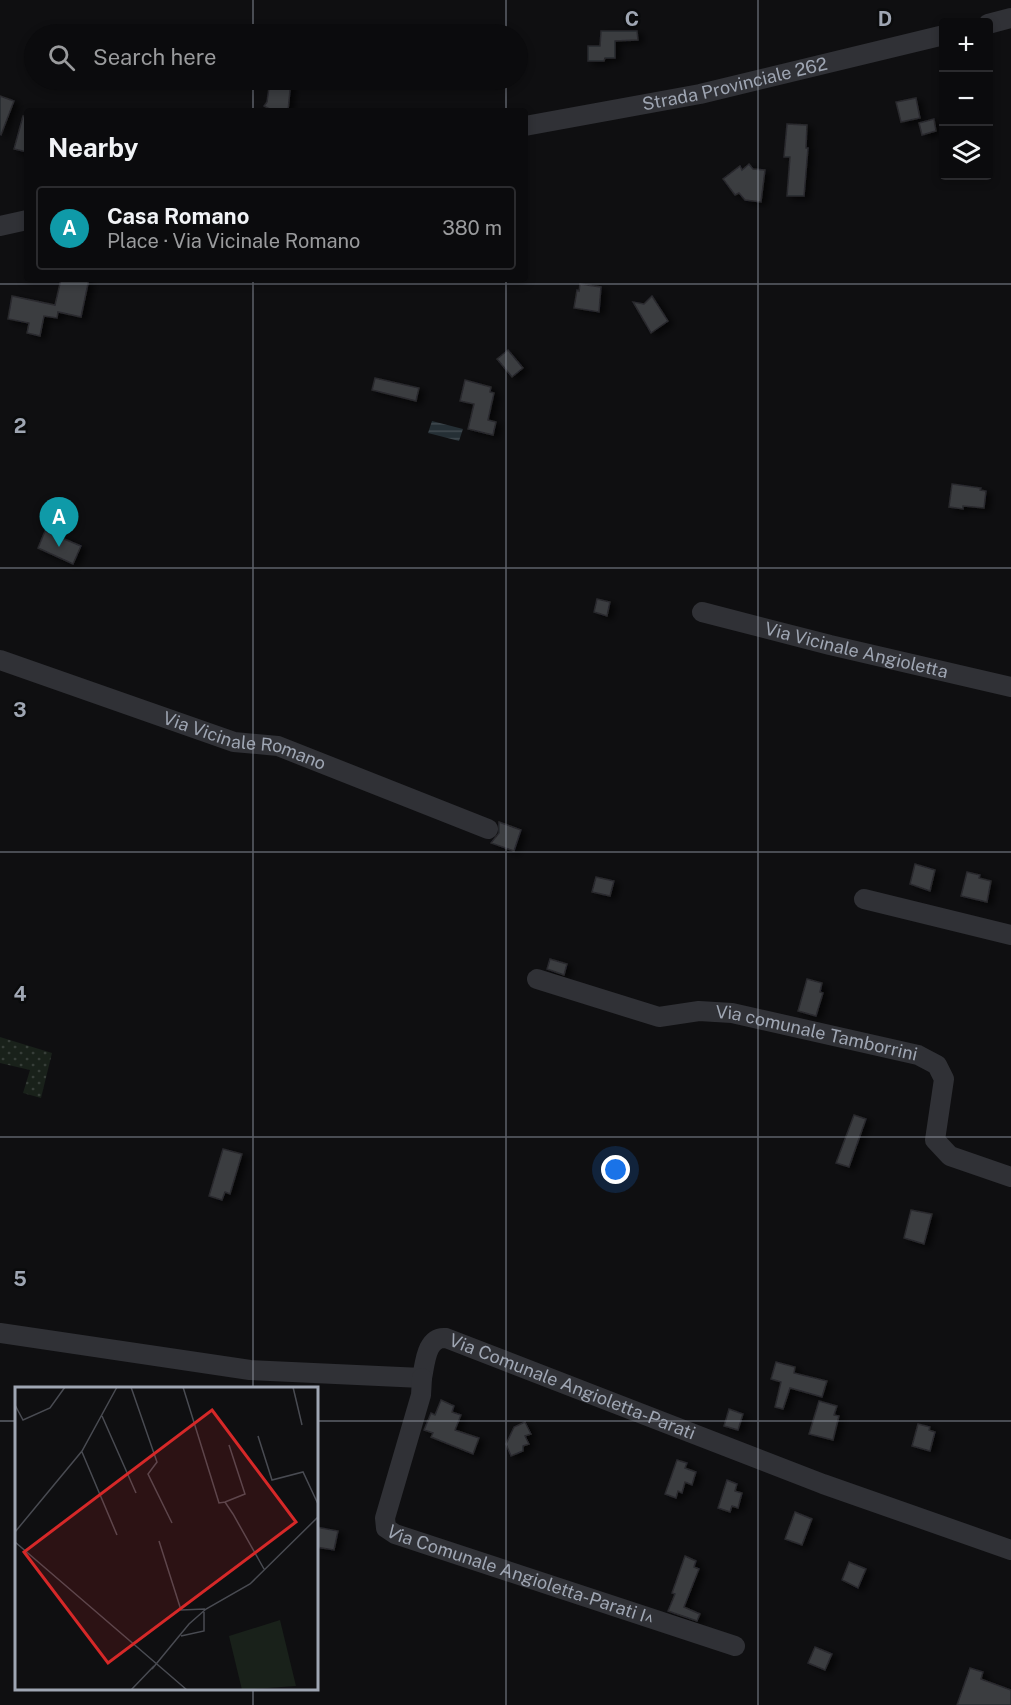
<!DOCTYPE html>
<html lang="en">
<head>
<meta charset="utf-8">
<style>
  body { margin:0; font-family:"Public Sans",sans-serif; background:#19191b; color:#f1f3f6 }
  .controls { position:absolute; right:18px; top:18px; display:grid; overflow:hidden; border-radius:6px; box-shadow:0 3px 9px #0003 }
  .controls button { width:54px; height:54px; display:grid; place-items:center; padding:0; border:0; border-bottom:2px solid #2b2b2e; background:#0b0b0d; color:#f1f3f6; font:30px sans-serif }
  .you { position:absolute; left:616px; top:1170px; width:21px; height:21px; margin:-15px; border:4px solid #fff; border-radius:50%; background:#1a73e8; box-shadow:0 0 0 9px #1a73e833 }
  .badge { display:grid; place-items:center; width:39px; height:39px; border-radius:50%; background:#ffa619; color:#fff; font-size:20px; font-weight:700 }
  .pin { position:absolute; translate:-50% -50px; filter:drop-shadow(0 2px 3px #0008) }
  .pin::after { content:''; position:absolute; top:32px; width:21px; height:18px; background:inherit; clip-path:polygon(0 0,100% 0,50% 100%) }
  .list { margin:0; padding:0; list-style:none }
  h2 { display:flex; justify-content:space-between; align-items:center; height:78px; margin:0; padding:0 24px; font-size:26px }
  h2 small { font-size:20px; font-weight:400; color:#9a9b9d }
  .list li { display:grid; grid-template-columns:39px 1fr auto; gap:18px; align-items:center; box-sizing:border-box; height:84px; margin:0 12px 12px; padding:0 12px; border:2px solid #2b2b2e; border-radius:6px }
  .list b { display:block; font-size:22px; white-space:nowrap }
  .list p { margin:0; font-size:20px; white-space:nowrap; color:#9a9b9d }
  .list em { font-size:20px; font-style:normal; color:#9a9b9d }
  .icon { flex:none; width:33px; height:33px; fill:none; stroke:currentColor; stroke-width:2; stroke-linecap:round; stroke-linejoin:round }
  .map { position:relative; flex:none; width:1011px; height:1705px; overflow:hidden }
  .search { position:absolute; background:#0b0b0d; box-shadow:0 3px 9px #0003; left:24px; top:24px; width:504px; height:66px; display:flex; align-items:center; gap:15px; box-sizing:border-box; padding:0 21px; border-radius:33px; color:#9a9b9d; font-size:22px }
  .panel { position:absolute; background:#0b0b0d; box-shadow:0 3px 9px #0003; left:24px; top:108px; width:504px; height:174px; border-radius:6px }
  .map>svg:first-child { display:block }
  .garden { fill:url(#garden-dots) }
  .water { fill:url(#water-rules) }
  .building { fill:#3b3c41; stroke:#29292d; stroke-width:1.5; filter:url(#shadow) }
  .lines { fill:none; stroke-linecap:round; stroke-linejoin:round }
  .minor { stroke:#303136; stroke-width:20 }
  .grid { fill:none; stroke:#9fa6b3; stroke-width:1.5; stroke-opacity:0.55 }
  .labels { text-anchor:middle; stroke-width:5; stroke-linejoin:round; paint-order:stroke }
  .street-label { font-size:18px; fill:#9fa6b3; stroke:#0a0b0c }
  .inset-road { fill:none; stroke:#494b52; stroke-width:1.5 }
  .view { fill:#d62828; fill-opacity:0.15; stroke:#d62828; stroke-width:3 }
  .inset-edge { fill:none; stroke:#9fa6b3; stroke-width:3 }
  .grid-label { font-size:20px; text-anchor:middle; font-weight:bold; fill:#9fa6b3; stroke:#0a0b0c; stroke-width:5; stroke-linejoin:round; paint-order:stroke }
</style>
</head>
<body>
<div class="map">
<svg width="1011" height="1705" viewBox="0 0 1011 1705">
  <defs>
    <pattern id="garden-dots" width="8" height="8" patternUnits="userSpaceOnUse" patternTransform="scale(1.5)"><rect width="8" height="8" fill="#19211a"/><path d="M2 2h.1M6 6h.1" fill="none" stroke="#373e39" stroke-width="1.8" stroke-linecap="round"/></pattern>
    <pattern id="water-rules" width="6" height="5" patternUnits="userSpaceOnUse" patternTransform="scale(1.5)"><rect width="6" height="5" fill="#252f35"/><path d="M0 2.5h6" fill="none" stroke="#414a50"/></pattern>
    <filter id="shadow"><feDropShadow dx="5" dy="3" stdDeviation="3" flood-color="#0009"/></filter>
  </defs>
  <rect width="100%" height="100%" fill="#0f0f11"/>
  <path class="garden" d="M 0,1037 L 52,1053 L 41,1098 L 23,1093 L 30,1070 L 0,1063 Z"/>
  <path class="water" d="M 432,421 L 463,429 L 459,441 L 428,433 Z"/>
  <g class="building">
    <path d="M 601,31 L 637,31 L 638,40 L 615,41 L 615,58 L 605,58 L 604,61 L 588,61 L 588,46 L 600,46 Z"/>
    <path d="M 270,80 L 291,80 L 288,111 L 273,111 L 264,106 L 267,102 Z"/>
    <path d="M 0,96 L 14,101 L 1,135 L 0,134 Z"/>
    <path d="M 916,98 L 920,118 L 901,122 L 896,102 Z"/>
    <path d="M 23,116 L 27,116 L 27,152 L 14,149 Z"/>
    <path d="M 934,119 L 936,131 L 922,135 L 919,123 Z"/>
    <path d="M 787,124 L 807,125 L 806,148 L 808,148 L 804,196 L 787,196 L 790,157 L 784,157 Z"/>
    <path d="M 749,164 L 753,169 L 765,170 L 761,202 L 745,200 L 739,193 L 735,195 L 723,179 L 740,166 L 742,170 Z"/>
    <path d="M 61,279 L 89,279 L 81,317 L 58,312 L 57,318 L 44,316 L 40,336 L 27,333 L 29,323 L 8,319 L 12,296 L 55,305 Z"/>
    <path d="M 580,284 L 601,287 L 599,312 L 574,308 L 577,290 L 579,291 Z"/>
    <path d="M 652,296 L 668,321 L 651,333 L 633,302 L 644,304 Z"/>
    <path d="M 508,350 L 523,368 L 512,377 L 497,359 Z"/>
    <path d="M 375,378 L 419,388 L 416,401 L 372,390 Z"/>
    <path d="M 465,380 L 491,387 L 490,392 L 494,393 L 488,420 L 496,422 L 493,435 L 468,429 L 474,404 L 460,401 Z"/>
    <path d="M 952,484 L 981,488 L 980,490 L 986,491 L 984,508 L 963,506 L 963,509 L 949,507 Z"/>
    <path d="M 45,531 L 81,546 L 73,564 L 38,548 Z"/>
    <path d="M 597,599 L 610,602 L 607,616 L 594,612 Z"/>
    <path d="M 499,822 L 521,830 L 514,851 L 491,843 L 499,833 Z"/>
    <path d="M 915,864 L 935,870 L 930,891 L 910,884 Z"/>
    <path d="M 967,872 L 980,875 L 979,878 L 991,881 L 987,902 L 961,896 Z"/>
    <path d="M 596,877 L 614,881 L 610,896 L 592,892 Z"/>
    <path d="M 550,959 L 567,964 L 564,975 L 547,969 Z"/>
    <path d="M 807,979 L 822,983 L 820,992 L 823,993 L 816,1016 L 798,1011 Z"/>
    <path d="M 854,1115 L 866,1119 L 849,1167 L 836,1163 Z"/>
    <path d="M 223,1149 L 242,1154 L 230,1194 L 225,1192 L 222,1200 L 209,1196 Z"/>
    <path d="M 911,1210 L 932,1214 L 924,1244 L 904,1238 Z"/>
    <path d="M 776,1362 L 795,1367 L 794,1373 L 827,1381 L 822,1397 L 790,1388 L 783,1409 L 775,1407 L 781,1382 L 771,1379 Z"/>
    <path d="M 441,1400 L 454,1406 L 452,1412 L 461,1415 L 455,1430 L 479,1438 L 473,1454 L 431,1437 L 433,1433 L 424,1430 L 431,1413 L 435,1415 Z"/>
    <path d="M 819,1401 L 837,1406 L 834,1415 L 839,1416 L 833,1440 L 809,1434 Z"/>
    <path d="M 729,1409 L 743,1414 L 738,1430 L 724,1426 Z"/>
    <path d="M 525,1422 L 531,1434 L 525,1436 L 529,1444 L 523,1446 L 523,1451 L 511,1456 L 506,1444 L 514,1427 Z"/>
    <path d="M 918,1424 L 930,1427 L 929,1430 L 935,1432 L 930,1451 L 912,1446 Z"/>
    <path d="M 677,1460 L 687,1463 L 685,1468 L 696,1472 L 692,1485 L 685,1482 L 682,1493 L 678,1491 L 676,1498 L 665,1494 Z"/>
    <path d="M 727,1480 L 737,1484 L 735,1491 L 742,1493 L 738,1508 L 732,1506 L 730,1512 L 718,1508 Z"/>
    <path d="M 795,1512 L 812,1519 L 802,1545 L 785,1539 Z"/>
    <path d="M 316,1527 L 338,1531 L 334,1550 L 316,1547 Z"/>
    <path d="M 685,1556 L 696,1561 L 694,1567 L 699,1569 L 684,1607 L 700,1614 L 697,1621 L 668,1611 L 675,1594 L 672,1593 Z"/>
    <path d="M 849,1562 L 866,1569 L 858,1588 L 842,1580 Z"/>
    <path d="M 815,1647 L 832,1654 L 825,1670 L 808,1663 Z"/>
    <path d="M 970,1668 L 983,1672 L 981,1679 L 1011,1690 L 1011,1705 L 957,1705 Z"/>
  </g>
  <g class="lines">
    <g class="minor">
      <path d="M 988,24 L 1011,18"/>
      <path id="s1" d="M 525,126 L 700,94 L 944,35"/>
      <path d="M 0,226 L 27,220"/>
      <path id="s2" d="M 702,612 L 830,645 L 1011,687"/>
      <path id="s3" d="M 0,660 L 234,742 L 278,746 L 488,829"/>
      <path d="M 864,899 L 1011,935"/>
      <path id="s4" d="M 537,979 L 659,1017 L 699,1011 L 732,1013 L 918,1055 L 937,1065 L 944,1079 L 935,1140 L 950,1156 L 1011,1177"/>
      <path id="s5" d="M 0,1333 L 250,1370 L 422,1378 C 425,1364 426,1336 446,1338 L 823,1484 L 1011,1550"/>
      <path id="s6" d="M 422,1378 L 421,1395 L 385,1518 L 386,1528 L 395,1534 L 735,1646"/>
    </g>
  </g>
  <path class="grid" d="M 253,0 L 253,34M 506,0 L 506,34M 758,0 L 758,1705M 253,80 L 253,111M 506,80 L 506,111M 253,279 L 253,1388M 506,279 L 506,1705M 0,284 L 1011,284M 0,568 L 1011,568M 0,852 L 1011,852M 0,1137 L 1011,1137M 0,1421 L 16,1421M 316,1421 L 1011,1421M 253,1688 L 253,1705"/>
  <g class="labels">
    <g class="street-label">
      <text dy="6" stroke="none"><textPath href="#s1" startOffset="214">Strada Provinciale 262</textPath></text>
      <text dy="6" stroke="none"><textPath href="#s2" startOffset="159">Via Vicinale Angioletta</textPath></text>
      <text dy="6" stroke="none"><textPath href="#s3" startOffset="258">Via Vicinale Romano</textPath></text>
      <text dy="6" stroke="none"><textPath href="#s4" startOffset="288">Via comunale Tamborrini</textPath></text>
      <text dy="6" stroke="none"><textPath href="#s5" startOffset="612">Via Comunale Angioletta-Parati</textPath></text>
      <text dy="6" stroke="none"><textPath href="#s6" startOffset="298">Via Comunale Angioletta-Parati I^</textPath></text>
    </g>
  </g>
  <g transform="translate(15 1387)">
    <rect width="303" height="303" fill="#0f0f11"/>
    <path d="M 265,233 L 281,299 L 227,303 L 214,249 Z" fill="#19211a"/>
    <path class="inset-road" d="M 116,0 L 142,75 L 133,87 L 157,136M 168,0 L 204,116 L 210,115 L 218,127 L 249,182M 278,0 L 287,38M 0,18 L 8,33 L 35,21 L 50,0M 87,29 L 121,106M 243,49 L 257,93 L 288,85 L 303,117M 67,65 L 102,148M 210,115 L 230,107 L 214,58M 0,145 L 67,64 L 102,0M 144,154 L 166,223 L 190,222M 0,155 L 172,303M 166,249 L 189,244 L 189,225M 137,282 L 174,237 L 191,222 L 235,197 L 303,130M 116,303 L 139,279"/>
    <path class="view" d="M 197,23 L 281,135 L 93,276 L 9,165 Z"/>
    <rect width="303" height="303" class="inset-edge"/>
  </g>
  <g class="grid-label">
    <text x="632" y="26">C</text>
    <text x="885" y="26">D</text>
    <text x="20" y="433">2</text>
    <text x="20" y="717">3</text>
    <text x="20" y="1001">4</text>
    <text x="20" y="1286">5</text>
  </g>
</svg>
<div class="controls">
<button>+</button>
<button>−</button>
<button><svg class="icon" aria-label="layers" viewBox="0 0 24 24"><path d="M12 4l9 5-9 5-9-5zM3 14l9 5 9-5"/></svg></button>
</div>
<div class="you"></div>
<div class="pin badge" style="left:59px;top:547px;background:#0f9aa8">A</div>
<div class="search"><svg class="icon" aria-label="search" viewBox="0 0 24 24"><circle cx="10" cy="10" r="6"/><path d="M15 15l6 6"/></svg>Search here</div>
<section class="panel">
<h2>Nearby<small></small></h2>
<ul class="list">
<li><span class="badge" style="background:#0f9aa8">A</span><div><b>Casa Romano</b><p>Place · Via Vicinale Romano</p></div><em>380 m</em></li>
</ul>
</section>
</div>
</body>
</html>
